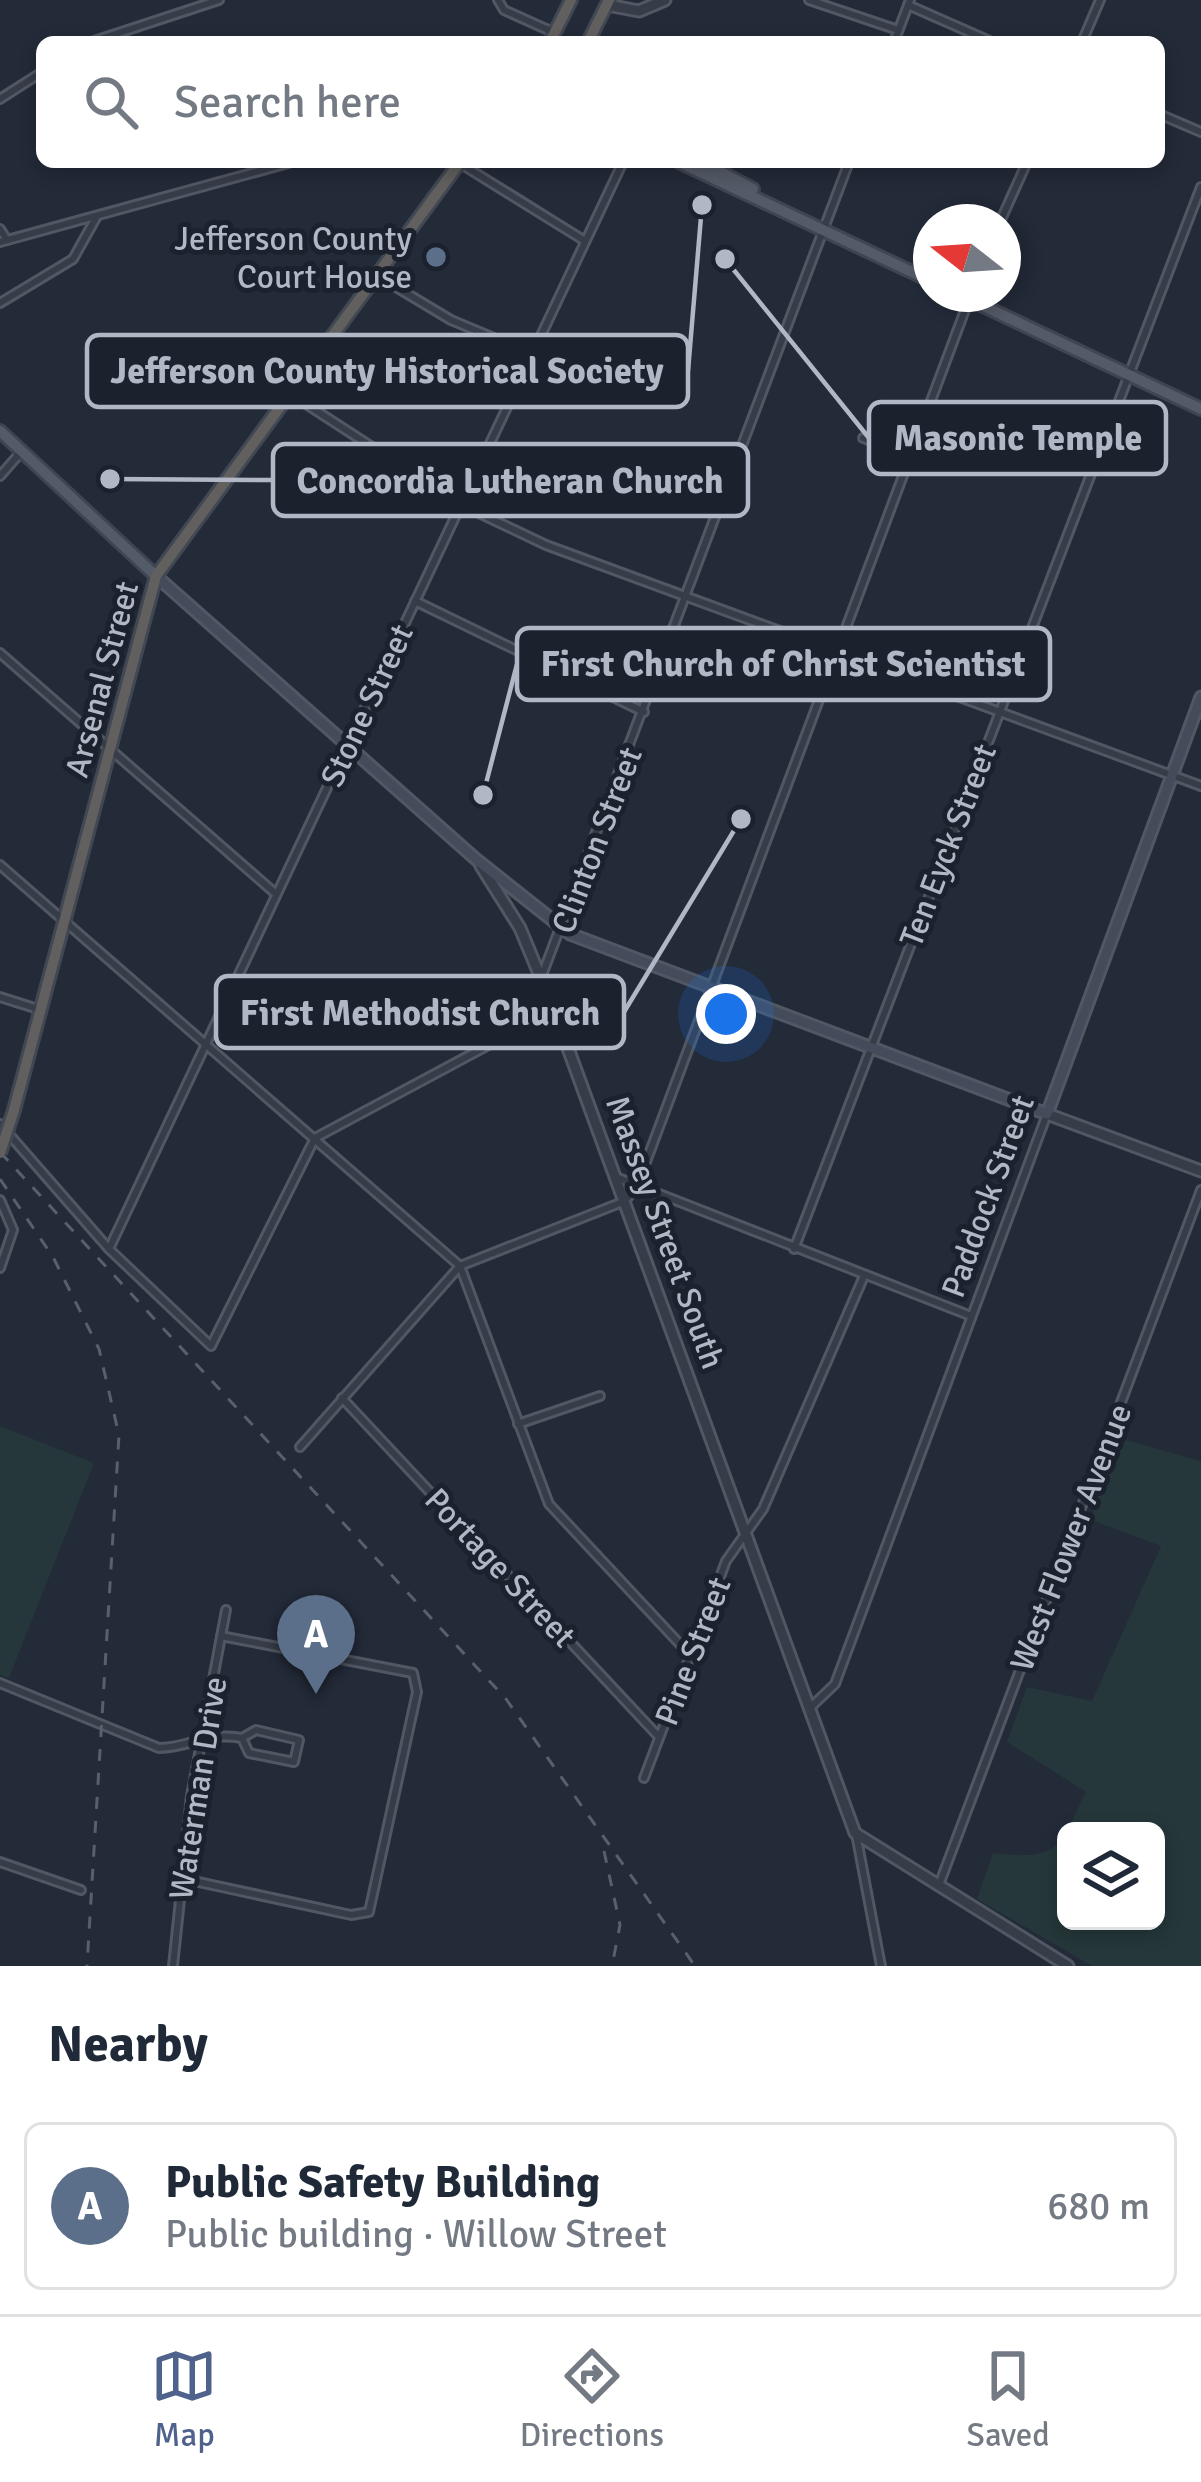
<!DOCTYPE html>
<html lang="en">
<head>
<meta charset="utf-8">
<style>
  body { margin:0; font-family:Signika,sans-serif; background:#f2f2f3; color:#1f2937 }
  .controls { position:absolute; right:36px; bottom:36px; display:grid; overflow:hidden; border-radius:18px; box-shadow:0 6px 18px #0003 }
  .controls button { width:108px; height:108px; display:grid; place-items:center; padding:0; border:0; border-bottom:3px solid #e0e1e3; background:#fff; color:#1f2937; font:60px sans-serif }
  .compass { position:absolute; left:913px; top:204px; width:108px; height:108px; border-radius:50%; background:#fff; box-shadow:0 6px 18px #0003; rotate:287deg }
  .you { position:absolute; left:726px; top:1014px; width:42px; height:42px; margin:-30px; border:9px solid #fff; border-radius:50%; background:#1a73e8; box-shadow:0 0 0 18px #1a73e833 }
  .badge { display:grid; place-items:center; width:78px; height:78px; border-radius:50%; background:#4f628b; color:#fff; font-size:39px; font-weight:700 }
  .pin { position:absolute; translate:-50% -99px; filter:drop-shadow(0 3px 6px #0008) }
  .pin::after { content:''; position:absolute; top:63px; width:42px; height:36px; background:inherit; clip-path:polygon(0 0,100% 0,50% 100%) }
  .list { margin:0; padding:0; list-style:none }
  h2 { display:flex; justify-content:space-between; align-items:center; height:156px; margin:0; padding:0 48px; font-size:51px }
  h2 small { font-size:39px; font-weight:400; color:#747a83 }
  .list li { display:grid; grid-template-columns:78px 1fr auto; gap:36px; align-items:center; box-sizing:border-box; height:168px; margin:0 24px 24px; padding:0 24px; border:3px solid #e0e1e3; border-radius:18px }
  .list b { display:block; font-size:45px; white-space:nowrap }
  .list p { margin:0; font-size:39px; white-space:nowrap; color:#747a83 }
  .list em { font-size:39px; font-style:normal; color:#747a83 }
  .icon { flex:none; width:66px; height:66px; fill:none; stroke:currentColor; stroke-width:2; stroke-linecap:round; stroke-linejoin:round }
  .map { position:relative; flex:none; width:1201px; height:1966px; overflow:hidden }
  .search { position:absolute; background:#fff; box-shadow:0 6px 18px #0003; left:36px; right:36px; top:36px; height:132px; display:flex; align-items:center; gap:30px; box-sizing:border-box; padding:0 42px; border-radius:18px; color:#747a83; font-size:45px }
  .sheet { height:348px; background:#fff }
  nav { display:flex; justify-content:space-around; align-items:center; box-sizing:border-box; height:168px; border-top:3px solid #e0e1e3; background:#fff; font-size:33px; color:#747a83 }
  nav a { display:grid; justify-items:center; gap:6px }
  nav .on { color:#4f628b }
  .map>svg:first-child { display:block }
  .green { fill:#25373a }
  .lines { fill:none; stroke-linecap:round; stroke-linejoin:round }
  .minor-casing { stroke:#515763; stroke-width:12 }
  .tertiary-casing { stroke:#515763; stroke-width:15 }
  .secondary-casing { stroke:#515763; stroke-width:15 }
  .primary-casing { stroke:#3f4552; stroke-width:16 }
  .trunk-casing { stroke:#414753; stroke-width:16 }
  .minor { stroke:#363c48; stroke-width:6 }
  .tertiary { stroke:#363c48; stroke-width:9 }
  .secondary { stroke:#444b5b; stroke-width:9 }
  .primary { stroke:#545b68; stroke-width:10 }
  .trunk { stroke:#61605e; stroke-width:10 }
  .rail { stroke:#585f6f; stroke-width:3; stroke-dasharray:12 12; stroke-linecap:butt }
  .trunk-bridge-casing { stroke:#414753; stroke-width:16; stroke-linecap:butt }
  .trunk-bridge { stroke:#61605e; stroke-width:10 }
  .service-dot { fill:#5c6f8a; stroke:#1b212d; stroke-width:4.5 }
  .labels { text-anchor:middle; stroke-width:10; stroke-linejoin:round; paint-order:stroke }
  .poi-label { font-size:33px; fill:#b1b7c5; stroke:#1b212d; text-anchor:end }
  .street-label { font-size:33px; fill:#b1b7c5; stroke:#1b212d }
  .leader { fill:none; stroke:#b1b7c5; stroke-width:4.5 }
  .callout-dot { fill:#b1b7c5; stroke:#1b212d; stroke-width:4.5 }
  .callout { fill:#1b212d; stroke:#b1b7c5; stroke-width:4.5 }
  .callout-label { font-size:36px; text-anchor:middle; font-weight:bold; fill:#b1b7c5 }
</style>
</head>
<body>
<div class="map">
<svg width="1201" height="1966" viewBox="0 0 1201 1966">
  <rect width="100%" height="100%" fill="#232a38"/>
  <g class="green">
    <path d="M 0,1426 L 94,1463 L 9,1678 L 0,1675 Z"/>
    <path d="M 1126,1440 L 1201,1461 L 1201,1966 L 1092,1966 L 977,1899 L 993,1853 C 1019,1856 1052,1860 1066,1833 L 1066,1921 L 1156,1921 L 1156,1831 L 1067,1831 L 1086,1792 L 1007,1742 L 1027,1687 L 1092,1701 L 1161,1546 L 1091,1520 L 1104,1476 Z"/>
  </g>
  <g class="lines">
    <g class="minor-casing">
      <g id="minor">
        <path d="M 498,0 L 504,10 L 555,33"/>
        <path d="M 809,0 L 898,30"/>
        <path d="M 908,5 L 992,42"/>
        <path d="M 91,42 L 219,0"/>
        <path d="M 894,42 L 910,0"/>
        <path d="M 1082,42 L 1100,0"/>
        <path d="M 0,99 L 42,72"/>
        <path d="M 1159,114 L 1201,132"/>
        <path d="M 461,164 L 585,241"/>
        <path d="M 1000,222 L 1027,162"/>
        <path d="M 0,229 L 7,240"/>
        <path d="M 0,242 L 292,162"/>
        <path d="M 376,275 L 451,320 L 532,354"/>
        <path d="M 0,303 L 73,259 L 97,216"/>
        <path d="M 289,393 L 460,504 L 546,545 L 1201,786"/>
        <path d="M 863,438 L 911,456"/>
        <path d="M 0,476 L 21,452"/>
        <path d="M 415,601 L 644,712"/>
        <path d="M 0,653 L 276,894"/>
        <path d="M 0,865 L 460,1266 L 549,1504 L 690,1655"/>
        <path d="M 541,978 L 849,162"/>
        <path d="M 0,997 L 41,1010"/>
        <path d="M 0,1124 L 109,1249 L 211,1346 L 315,1138 L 554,1010"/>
        <path d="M 616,1177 L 971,1316"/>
        <path d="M 0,1200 L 13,1230 L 0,1268"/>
        <path d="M 109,1249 L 623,162"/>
        <path d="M 794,1249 L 1201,187"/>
        <path d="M 342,1398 L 659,1737"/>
        <path d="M 518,1424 L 600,1396"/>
        <path d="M 300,1447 L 460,1266 L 625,1201 L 637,1186 L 971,294"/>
        <path d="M 0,1683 L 159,1748 C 194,1747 201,1732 242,1738 L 256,1730 L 299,1740 L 294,1762 L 249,1753 L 242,1738"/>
        <path d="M 812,1706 L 835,1684 L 1047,1114"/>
        <path d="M 644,1778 L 726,1561 L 763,1509 L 864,1276"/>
        <path d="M 856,1834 L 881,1966"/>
        <path d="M 0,1862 L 81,1890"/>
        <path d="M 180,1878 L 351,1915 L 369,1912 L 417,1692 L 413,1673 L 221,1636"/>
        <path d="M 939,1885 L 1201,1190"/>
        <path d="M 173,1966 L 191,1796 L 226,1610"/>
      </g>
    </g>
    <g class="tertiary-casing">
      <g id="tertiary">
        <path d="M 607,5 L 639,11 L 665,0"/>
        <path d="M 481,866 L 520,928 L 554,1010 L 855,1833 L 1068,1966"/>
        <path d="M 1047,1114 L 1201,1171"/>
      </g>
    </g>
    <g class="secondary-casing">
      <path id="secondary" d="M 156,576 L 478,861 L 570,934 L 1047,1114 L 1201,697"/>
    </g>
    <g class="primary-casing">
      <g id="primary">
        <path d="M 679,162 L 931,281"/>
        <path d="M 702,162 L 753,189"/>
        <path d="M 958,294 L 1201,409"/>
        <path d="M 0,431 L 156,576"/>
      </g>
    </g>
    <g class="trunk-casing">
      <g id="trunk">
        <path d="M 550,42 L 571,0"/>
        <path d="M 588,42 L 609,0"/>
        <path d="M 14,1110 L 156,576 L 460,162"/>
      </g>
    </g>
    <use href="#minor" class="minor"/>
    <use href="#tertiary" class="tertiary"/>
    <use href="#secondary" class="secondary"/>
    <use href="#primary" class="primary"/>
    <use href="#trunk" class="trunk"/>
    <g class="rail">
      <path d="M 0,1152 L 506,1699 L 695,1966"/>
      <path d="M 0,1179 L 53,1257 L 99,1349 L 119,1435 L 87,1966"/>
      <path d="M 604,1851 L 620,1925 L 612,1966"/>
    </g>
    <g class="trunk-bridge-casing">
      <path id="trunk-bridge" d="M 0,1153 L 14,1110"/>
    </g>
    <use href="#trunk-bridge" class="trunk-bridge"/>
  </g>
  <circle class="service-dot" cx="436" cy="257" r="12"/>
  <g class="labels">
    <g class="poi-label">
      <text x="412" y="250">Jefferson County<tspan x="412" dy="38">Court House</tspan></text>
    </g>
    <g class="street-label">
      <text transform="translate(101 679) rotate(-75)" y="12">Arsenal Street</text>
      <text transform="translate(366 705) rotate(-65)" y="12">Stone Street</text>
      <text transform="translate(596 840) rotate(-69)" y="12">Clinton Street</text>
      <text transform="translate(947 845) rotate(-69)" y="12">Ten Eyck Street</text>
      <text transform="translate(987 1196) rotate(-70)" y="12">Paddock Street</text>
      <text transform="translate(666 1232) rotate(70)" y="12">Massey Street South</text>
      <text transform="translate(1070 1537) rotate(-69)" y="12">West Flower Avenue</text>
      <text transform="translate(501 1567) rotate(47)" y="12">Portage Street</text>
      <text transform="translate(692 1651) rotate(-69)" y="12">Pine Street</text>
      <text transform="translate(197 1788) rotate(-81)" y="12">Waterman Drive</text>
    </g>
  </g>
  <path class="leader" d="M702 205L688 371M725 259L869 438M110 479L273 480M483 795L517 664M741 819L624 1012"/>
  <g class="callout-dot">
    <circle cx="702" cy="205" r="12"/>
    <circle cx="725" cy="259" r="12"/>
    <circle cx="110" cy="479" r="12"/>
    <circle cx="483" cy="795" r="12"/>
    <circle cx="741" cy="819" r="12"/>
  </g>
  <g class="callout">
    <rect x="87" y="335" width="601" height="72" rx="12"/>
    <rect x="869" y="402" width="297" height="72" rx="12"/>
    <rect x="273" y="444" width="475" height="72" rx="12"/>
    <rect x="517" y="628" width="533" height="72" rx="12"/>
    <rect x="216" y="976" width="408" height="72" rx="12"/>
  </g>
  <g class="callout-label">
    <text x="387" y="383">Jefferson County Historical Society</text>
    <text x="1018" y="450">Masonic Temple</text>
    <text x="510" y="493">Concordia Lutheran Church</text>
    <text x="783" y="676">First Church of Christ Scientist</text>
    <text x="420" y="1025">First Methodist Church</text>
  </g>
</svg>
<div class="controls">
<button><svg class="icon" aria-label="layers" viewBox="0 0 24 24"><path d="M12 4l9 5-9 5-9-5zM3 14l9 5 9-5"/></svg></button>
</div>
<svg class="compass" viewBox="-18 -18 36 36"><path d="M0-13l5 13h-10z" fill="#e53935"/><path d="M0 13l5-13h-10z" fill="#747a83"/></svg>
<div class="you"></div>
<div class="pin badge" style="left:316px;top:1694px;background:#5c6f8a">A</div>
<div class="search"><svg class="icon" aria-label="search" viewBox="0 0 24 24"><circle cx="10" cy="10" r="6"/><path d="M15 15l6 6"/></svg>Search here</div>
</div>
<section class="sheet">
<h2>Nearby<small></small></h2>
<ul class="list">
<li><span class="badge" style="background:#5c6f8a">A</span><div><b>Public Safety Building</b><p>Public building · Willow Street</p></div><em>680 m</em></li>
</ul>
</section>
<nav>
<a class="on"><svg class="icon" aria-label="map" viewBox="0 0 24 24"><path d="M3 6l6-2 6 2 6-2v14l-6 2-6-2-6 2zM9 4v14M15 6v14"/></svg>Map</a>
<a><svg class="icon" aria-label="directions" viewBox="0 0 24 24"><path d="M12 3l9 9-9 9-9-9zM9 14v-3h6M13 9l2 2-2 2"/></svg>Directions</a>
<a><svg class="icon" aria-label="saved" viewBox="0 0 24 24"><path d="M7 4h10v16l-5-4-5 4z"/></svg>Saved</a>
</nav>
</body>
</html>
